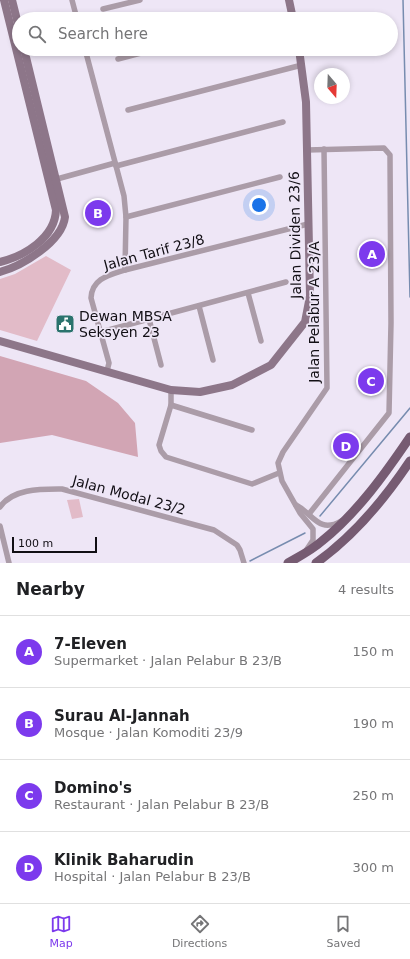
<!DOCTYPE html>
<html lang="en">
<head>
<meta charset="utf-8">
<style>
  body { margin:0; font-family:"DejaVu Sans",sans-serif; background:#f2f2f2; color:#202124 }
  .compass { position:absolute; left:314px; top:68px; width:36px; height:36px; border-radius:50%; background:#fff; box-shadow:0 2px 6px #0003; rotate:161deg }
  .scale { position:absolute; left:12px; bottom:10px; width:85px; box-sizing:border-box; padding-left:4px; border:2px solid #110e14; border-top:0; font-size:11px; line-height:14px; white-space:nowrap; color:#110e14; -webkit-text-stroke:3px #eee6f6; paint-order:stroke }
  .you { position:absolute; left:259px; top:205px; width:14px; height:14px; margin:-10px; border:3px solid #fff; border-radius:50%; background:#1a73e8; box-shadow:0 0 0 6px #1a73e833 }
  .badge { display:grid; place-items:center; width:26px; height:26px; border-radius:50%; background:#7c3aed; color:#fff; font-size:13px; font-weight:700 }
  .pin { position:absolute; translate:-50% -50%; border:2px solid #fff; box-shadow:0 1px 4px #0006 }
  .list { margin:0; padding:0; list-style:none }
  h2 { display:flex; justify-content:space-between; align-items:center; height:52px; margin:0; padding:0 16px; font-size:17px }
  h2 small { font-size:13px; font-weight:400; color:#757577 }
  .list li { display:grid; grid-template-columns:26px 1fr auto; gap:12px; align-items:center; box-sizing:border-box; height:72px; padding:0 16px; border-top:1px solid #e0e0e0 }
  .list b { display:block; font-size:15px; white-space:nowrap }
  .list p { margin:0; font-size:13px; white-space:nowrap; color:#757577 }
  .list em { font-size:13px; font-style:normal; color:#757577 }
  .icon { flex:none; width:22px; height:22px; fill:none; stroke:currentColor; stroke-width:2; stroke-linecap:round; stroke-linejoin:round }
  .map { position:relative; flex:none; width:410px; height:563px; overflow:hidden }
  .search { position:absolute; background:#fff; box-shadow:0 2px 6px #0003; left:12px; right:12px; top:12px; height:44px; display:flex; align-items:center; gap:10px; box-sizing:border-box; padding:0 14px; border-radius:22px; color:#757577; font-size:15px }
  .sheet { height:340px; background:#fff }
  nav { display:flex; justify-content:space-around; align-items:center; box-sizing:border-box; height:56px; border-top:1px solid #e0e0e0; background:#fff; font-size:11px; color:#757577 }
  nav a { display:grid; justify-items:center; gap:2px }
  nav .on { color:#7c3aed }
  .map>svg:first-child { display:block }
  .green { fill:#e2bbc8 }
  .forest { fill:#d2a5b4 }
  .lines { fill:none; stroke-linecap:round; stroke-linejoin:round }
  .stream { stroke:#778caf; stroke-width:1.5 }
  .street { stroke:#ab9ca8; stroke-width:5.5 }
  .secondary { stroke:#8d7689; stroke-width:8 }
  .primary { stroke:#765b72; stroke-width:9 }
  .labels { text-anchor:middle; stroke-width:3.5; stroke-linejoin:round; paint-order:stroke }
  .street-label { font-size:14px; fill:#110e14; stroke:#eee6f6 }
  .poi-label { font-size:14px; fill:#110e14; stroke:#eee6f6; text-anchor:start }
</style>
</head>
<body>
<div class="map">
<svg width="410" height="563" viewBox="0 0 410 563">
  <rect width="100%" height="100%" fill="#eee6f6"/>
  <g class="green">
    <path d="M 46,256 L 71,270 L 37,341 L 0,330 L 0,279 L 15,274 Z"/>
    <path d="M 79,499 L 83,517 L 72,519 L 67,500 Z"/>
  </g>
  <path class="forest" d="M 0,356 L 86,381 L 118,403 L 135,423 L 138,457 L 52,435 L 0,443 Z"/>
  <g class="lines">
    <g class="stream">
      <path d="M 403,0 L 410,297"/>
      <path d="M 320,516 L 410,408"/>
      <path d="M 250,561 L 305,533"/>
    </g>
    <g class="street">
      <path d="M 72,0 L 77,19"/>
      <path d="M 103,9 L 140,0"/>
      <path d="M 274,19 L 292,15"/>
      <path d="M 85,49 L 124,196 L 126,217 L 125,270"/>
      <path d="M 118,59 L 156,49"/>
      <path d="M 128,110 L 302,65"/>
      <path d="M 307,150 L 384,148 L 390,155 L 391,323 L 389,413 L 309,514"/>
      <path d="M 116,166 L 283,122"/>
      <path d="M 57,179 L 115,163"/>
      <path d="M 126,217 L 280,177"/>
      <path d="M 248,293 L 261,341"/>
      <path d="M 199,306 L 213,360"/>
      <path d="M 149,319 L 161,365"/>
      <path d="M 101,332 L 286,282"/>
      <path d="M 107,371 L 109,363 L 91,298 C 92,278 110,275 125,270 L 308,224"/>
      <path d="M 171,390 L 171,405 L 159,445 L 161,451 L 166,457 L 252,484 L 279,473"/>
      <path d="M 171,405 L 252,430"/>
      <path d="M 296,505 C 313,514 319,534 341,521"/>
      <path d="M 0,507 C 13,488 42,489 62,489 L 214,530 L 237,545 L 240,550 L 244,563"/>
      <path d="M 0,526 L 9,563"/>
      <path d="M 307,549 L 313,540 L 313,529 L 300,513 L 282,481 L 278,463 L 283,452 L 327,388 L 324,149"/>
    </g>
    <g class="secondary">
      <path d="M 12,0 L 19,28"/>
      <path d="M 289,0 L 293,19"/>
      <path d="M 0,262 C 24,256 55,238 56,210 L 4,0"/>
      <path d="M 0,272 C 22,266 62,242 65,217 L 24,49"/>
      <path d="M 0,341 L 171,390 L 200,392 L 232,385 L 271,365 L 305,322 L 310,296 L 306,102 L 299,49"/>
    </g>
    <g class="primary">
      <path d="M 288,563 C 300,556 312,550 322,541 C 357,513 385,474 410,437"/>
      <path d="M 316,563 C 354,536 384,500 410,461"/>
    </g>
  </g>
  <defs>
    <g id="civic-square" transform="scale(1)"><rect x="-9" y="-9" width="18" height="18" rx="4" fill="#2a736d" stroke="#eee6f6"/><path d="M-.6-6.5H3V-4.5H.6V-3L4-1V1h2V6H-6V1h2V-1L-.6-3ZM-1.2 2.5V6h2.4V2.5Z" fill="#fff"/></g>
  </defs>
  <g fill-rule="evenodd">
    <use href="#civic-square" x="65" y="324"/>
  </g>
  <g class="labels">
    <g class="street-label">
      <text transform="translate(295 235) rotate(-91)" y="5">Jalan Dividen 23/6</text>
      <text transform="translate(154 252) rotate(-15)" y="5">Jalan Tarif 23/8</text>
      <text transform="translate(314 312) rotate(-90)" y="5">Jalan Pelabur A 23/A</text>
      <text transform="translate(129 495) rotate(15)" y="5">Jalan Modal 23/2</text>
    </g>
    <g class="poi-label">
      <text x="79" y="321">Dewan MBSA<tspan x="79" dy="16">Seksyen 23</tspan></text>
    </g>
  </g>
</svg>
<svg class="compass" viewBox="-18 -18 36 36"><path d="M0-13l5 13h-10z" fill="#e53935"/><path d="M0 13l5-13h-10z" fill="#757577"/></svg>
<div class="scale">100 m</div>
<div class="you"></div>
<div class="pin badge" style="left:372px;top:254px">A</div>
<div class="pin badge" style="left:98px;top:213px">B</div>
<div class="pin badge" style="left:371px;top:381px">C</div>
<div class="pin badge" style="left:346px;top:446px">D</div>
<div class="search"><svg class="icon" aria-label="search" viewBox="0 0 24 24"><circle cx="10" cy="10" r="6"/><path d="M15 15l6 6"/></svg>Search here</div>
</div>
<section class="sheet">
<h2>Nearby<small>4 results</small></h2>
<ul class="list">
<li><span class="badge">A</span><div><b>7-Eleven</b><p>Supermarket · Jalan Pelabur B 23/B</p></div><em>150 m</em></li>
<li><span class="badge">B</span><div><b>Surau Al-Jannah</b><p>Mosque · Jalan Komoditi 23/9</p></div><em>190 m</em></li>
<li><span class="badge">C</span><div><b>Domino's</b><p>Restaurant · Jalan Pelabur B 23/B</p></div><em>250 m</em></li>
<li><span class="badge">D</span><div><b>Klinik Baharudin</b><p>Hospital · Jalan Pelabur B 23/B</p></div><em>300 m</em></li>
</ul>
</section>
<nav>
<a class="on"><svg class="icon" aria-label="map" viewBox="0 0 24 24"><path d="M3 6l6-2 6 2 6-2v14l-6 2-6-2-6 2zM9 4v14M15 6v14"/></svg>Map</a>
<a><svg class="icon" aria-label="directions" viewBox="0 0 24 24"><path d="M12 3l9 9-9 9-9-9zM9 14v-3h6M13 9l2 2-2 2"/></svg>Directions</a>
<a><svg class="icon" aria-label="saved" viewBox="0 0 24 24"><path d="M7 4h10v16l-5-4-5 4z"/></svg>Saved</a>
</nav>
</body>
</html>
